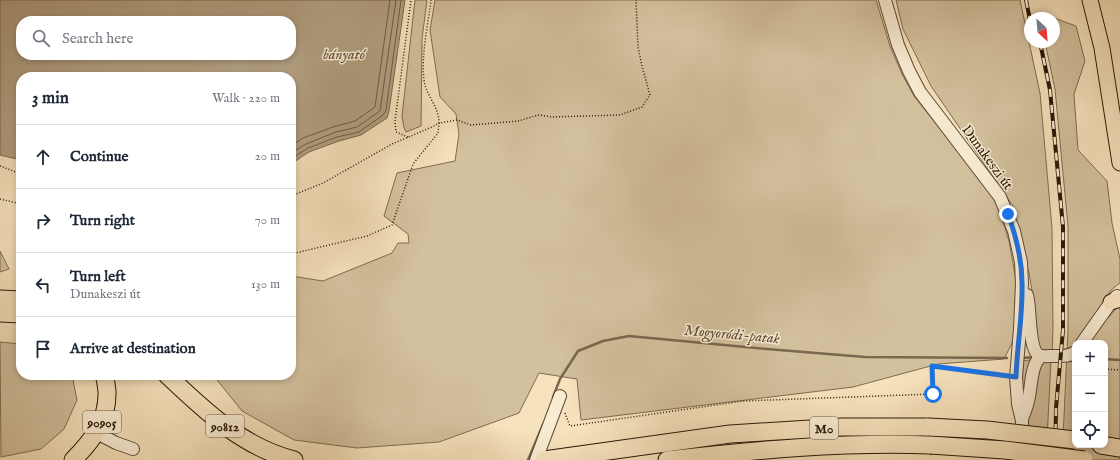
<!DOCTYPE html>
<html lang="en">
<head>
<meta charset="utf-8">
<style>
  body { margin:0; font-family:"IM FELL English",serif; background:#f6f6f7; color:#1f2937 }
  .controls { position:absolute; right:12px; bottom:12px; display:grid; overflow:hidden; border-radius:8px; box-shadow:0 2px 6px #0003 }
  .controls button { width:36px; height:36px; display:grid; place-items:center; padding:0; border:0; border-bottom:1px solid #e0e1e3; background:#fff; color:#1f2937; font:20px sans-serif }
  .compass { position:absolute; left:1024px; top:12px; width:36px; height:36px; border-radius:50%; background:#fff; box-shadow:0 2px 6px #0003; rotate:154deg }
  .stop { position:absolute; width:12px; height:12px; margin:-9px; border:3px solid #1a73e8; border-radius:50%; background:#fff }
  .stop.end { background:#1a73e8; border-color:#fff; box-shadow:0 1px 4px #0008 }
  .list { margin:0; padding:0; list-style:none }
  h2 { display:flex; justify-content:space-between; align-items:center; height:52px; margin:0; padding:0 16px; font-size:17px }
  h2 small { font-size:13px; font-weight:400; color:#747a83 }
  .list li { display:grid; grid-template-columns:26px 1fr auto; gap:12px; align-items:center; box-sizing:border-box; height:64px; padding:0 16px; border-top:1px solid #e0e1e3 }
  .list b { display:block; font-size:15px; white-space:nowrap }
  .list p { margin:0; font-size:13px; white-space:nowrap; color:#747a83 }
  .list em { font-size:13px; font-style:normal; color:#747a83 }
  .icon { flex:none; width:22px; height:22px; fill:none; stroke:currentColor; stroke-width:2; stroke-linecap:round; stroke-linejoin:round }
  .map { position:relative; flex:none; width:1120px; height:460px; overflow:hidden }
  .search { position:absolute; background:#fff; box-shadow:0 2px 6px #0003; left:16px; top:16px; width:280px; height:44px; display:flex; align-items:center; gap:10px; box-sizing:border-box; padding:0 14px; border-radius:16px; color:#747a83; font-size:15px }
  .panel { position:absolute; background:#fff; box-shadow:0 2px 6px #0003; left:16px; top:72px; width:280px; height:308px; border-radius:16px }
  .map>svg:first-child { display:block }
  .green { fill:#d3c09d; stroke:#7d6c52; fill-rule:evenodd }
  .water { fill:#b09d7e; stroke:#79684e; fill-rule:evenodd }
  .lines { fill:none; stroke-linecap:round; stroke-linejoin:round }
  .shore { stroke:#6c5a42; stroke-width:1 }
  .stream { stroke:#79684e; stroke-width:2.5 }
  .minor-casing { stroke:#5b4a34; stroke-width:14 }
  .major-casing { stroke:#271806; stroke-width:17 }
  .highway-casing { stroke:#271806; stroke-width:19 }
  .path { stroke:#271806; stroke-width:1.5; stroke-dasharray:1 2; stroke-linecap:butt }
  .minor { stroke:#f9ecd3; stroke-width:12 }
  .major { stroke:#f6e2bc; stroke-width:15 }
  .highway { stroke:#f6e2bc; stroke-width:17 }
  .rail-casing { stroke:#271806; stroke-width:4 }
  .rail { stroke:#f9ecd3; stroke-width:2.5; stroke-dasharray:8; stroke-linecap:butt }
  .highway-bridge-casing { stroke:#271806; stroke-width:19; stroke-linecap:butt }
  .highway-bridge { stroke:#f6e2bc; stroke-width:17 }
  .route { stroke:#1a73e8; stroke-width:5 }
  .labels { text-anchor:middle; stroke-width:3; stroke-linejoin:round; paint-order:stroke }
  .shield { fill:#f9ecd3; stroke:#665844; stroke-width:1 }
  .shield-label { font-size:13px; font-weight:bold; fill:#271806 }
  .street-label { font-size:14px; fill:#271806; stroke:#f9ecd3 }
  .water-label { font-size:15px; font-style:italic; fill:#5e4d36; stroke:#f9ecd3 }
</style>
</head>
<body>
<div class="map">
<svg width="1120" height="460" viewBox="0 0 1120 460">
  <rect width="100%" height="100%" fill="#f6e2bc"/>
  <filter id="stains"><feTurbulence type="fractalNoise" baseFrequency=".005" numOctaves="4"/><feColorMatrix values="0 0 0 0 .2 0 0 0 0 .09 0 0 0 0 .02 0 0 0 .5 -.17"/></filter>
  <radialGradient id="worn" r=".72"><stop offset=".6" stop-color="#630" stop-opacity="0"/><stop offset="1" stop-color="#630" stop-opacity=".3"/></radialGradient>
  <g class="green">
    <path d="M 415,0 L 427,0 L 422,39 L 421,126 L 406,132 L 404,128 L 402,116 Z"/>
    <path d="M 435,0 L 876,0 L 890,46 L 902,74 L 914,96 L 997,201 L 1009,241 L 1016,280 L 1014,339 L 1004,359 L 938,364 L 853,387 L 581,420 L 577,379 L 539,373 L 519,413 L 439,442 L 357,448 L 294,440 L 242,411 L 213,375 L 291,375 L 291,276 L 323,281 L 392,253 L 398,243 L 409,243 L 408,234 L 384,216 L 397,173 L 455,161 L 459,134 L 456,114 L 440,97 L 430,30 Z"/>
    <path d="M 896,0 L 1020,0 L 1040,93 L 1052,228 L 1053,329 L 1052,354 L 1037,348 L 1035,308 L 1029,273 L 1023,255 L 1013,206 L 931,86 L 903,29 Z"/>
    <path d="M 1054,18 L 1076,26 L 1085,61 L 1074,94 L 1078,150 L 1107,181 L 1112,223 L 1120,259 L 1120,283 L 1112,289 L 1102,303 L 1109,317 L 1120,304 L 1120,460 L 1062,460 L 1068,331 L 1068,226 L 1055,89 L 1045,42 L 1054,42 ZM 1075,343 L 1105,343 L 1105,445 L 1075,445 Z"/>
    <path d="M 0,251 L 9,269 L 0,272 Z"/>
    <path d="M 0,342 L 21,344 L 21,375 L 72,375 L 77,400 L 64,429 L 41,449 L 1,457 Z"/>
    <path d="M 1035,359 L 1023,412 L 1021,399 L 1023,361 Z"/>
    <path d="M 1051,360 L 1046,460 L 1028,460 L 1026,420 L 1041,361 Z"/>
  </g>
  <path class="water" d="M 0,0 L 405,0 L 389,111 L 387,118 L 361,135 L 339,141 L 309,152 L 291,164 L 291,77 L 21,77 L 21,160 L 0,155 ZM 21,21 L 291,21 L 291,55 L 21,55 Z"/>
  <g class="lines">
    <g class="shore">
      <path d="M 291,146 L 303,138 L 333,127 L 355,121 L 375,107 L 390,0"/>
      <path d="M 291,153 L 306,144 L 336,132 L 357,127 L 380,111 L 396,0"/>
      <path d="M 291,159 L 308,148 L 337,137 L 359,132 L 383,115 L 386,110 L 401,0"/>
    </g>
    <g class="stream">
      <path d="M 1023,358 L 1034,357"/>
      <path d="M 1105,359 L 1120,360"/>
      <path d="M 553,397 L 560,379 L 578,351 L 603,341 L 629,336 L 767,349 L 865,357 L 1007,358"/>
      <path d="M 528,460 L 544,422"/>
    </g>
    <g class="minor-casing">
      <g id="minor">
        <path d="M 885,0 L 898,45 L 909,71 L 920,92 L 1000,197 L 1014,231 L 1021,262 L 1022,283 L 1020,329 L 1016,377 L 1018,404 L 1022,421 L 1022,441"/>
        <path d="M 1027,295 C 1031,308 1028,349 1039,355 C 1043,357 1050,356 1054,356 C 1062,356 1069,357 1075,352"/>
        <path d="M 1082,343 L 1111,302 L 1117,296"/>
        <path d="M 1022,419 C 1024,413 1027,407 1028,401 C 1032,387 1030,366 1041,356"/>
        <path d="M 97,433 L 116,443 L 133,449"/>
        <path d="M 536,460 L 560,396"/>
      </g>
    </g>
    <g class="major-casing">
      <g id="major">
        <path d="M 1090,0 L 1102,48 L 1120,163"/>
        <path d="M 1111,302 L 1120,299"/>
      </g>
    </g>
    <g class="highway-casing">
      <g id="highway">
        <path d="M 0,299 L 21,300"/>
        <path d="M 0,313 L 21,314"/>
        <path d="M 167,375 C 204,410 242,447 294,460"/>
        <path d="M 1101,445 L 1120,448"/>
        <path d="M 73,460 C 93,440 108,420 107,391 C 106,385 106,380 104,375"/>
        <path d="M 544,460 L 730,434 L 842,427 L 928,427"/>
        <path d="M 667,460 C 755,450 842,442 930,445"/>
      </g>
    </g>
    <g class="path">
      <path d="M 408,137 L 396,132 L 395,121 L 411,0"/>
      <path d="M 0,166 L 21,174"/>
      <path d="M 291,196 L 323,183 L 392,144 L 432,127 L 439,123 C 439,106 426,96 424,80 C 421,54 428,26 431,0"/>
      <path d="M 0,199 L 21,204"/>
      <path d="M 291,254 L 367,236 L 392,225 L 413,164 L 438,133 L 439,123 L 457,120 L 471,125 L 518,121 L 539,115 L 552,117 L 620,115 L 642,107 L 650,95 L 642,66 L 638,47 L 636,0"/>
      <path d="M 1105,369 L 1120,370"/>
      <path d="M 565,413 L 570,426 L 743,401 L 933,394 L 932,366 L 1006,376"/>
    </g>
    <use href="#minor" class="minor"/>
    <use href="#major" class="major"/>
    <use href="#highway" class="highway"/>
    <g class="rail-casing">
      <g id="rail">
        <path d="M 1026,0 L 1030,20"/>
        <path d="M 1040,42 L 1050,90 L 1063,227 L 1063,330 L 1056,408 L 1055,460"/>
      </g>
    </g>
    <use href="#rail" class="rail"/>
    <g class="highway-bridge-casing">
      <g id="highway-bridge">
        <path d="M 928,427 L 987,430 L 1075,440"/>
        <path d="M 930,445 L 1005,450 L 1084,460"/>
      </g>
    </g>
    <use href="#highway-bridge" class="highway-bridge"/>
  </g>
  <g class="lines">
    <path class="route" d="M 933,394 L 932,366 L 1016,377 C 1017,346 1023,314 1022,283 C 1022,259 1016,236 1008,214"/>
  </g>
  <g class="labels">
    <g class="shield">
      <rect x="83" y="411" width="38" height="22" rx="3"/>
      <rect x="206" y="415" width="38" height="22" rx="3"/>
      <rect x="810" y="417" width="28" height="22" rx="3"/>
    </g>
    <g class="shield-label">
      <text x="102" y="427">90905</text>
      <text x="225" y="431">90812</text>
      <text x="824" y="433">M0</text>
    </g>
    <g class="street-label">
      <text transform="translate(988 157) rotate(54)" y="5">Dunakeszi út</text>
    </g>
    <g class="water-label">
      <text x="344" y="59">bányató</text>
      <text transform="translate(732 334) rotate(5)" y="5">Mogyoródi-patak</text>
    </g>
  </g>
  <rect width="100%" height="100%" filter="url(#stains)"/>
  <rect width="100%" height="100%" fill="url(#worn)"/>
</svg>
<div class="controls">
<button>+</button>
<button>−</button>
<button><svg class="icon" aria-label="locate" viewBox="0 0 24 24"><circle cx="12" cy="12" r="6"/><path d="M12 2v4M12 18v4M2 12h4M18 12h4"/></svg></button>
</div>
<svg class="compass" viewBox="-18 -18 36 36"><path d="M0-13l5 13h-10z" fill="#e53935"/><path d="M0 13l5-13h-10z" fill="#747a83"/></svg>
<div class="stop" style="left:933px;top:394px"></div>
<div class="stop end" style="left:1008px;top:214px"></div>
<div class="search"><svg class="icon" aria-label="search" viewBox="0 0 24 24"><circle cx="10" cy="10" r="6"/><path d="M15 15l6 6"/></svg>Search here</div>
<section class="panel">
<h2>3 min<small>Walk · 220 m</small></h2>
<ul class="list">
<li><svg class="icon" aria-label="ahead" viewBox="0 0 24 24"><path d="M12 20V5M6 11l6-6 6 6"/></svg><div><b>Continue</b></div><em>20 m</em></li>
<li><svg class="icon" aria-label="right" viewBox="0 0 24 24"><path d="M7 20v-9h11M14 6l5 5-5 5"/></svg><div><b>Turn right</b></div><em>70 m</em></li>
<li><svg class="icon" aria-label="left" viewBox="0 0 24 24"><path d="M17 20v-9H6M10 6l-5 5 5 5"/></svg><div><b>Turn left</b><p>Dunakeszi út</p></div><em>130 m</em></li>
<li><svg class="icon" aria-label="arrive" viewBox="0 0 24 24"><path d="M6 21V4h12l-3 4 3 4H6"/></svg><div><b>Arrive at destination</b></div></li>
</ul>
</section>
</div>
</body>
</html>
